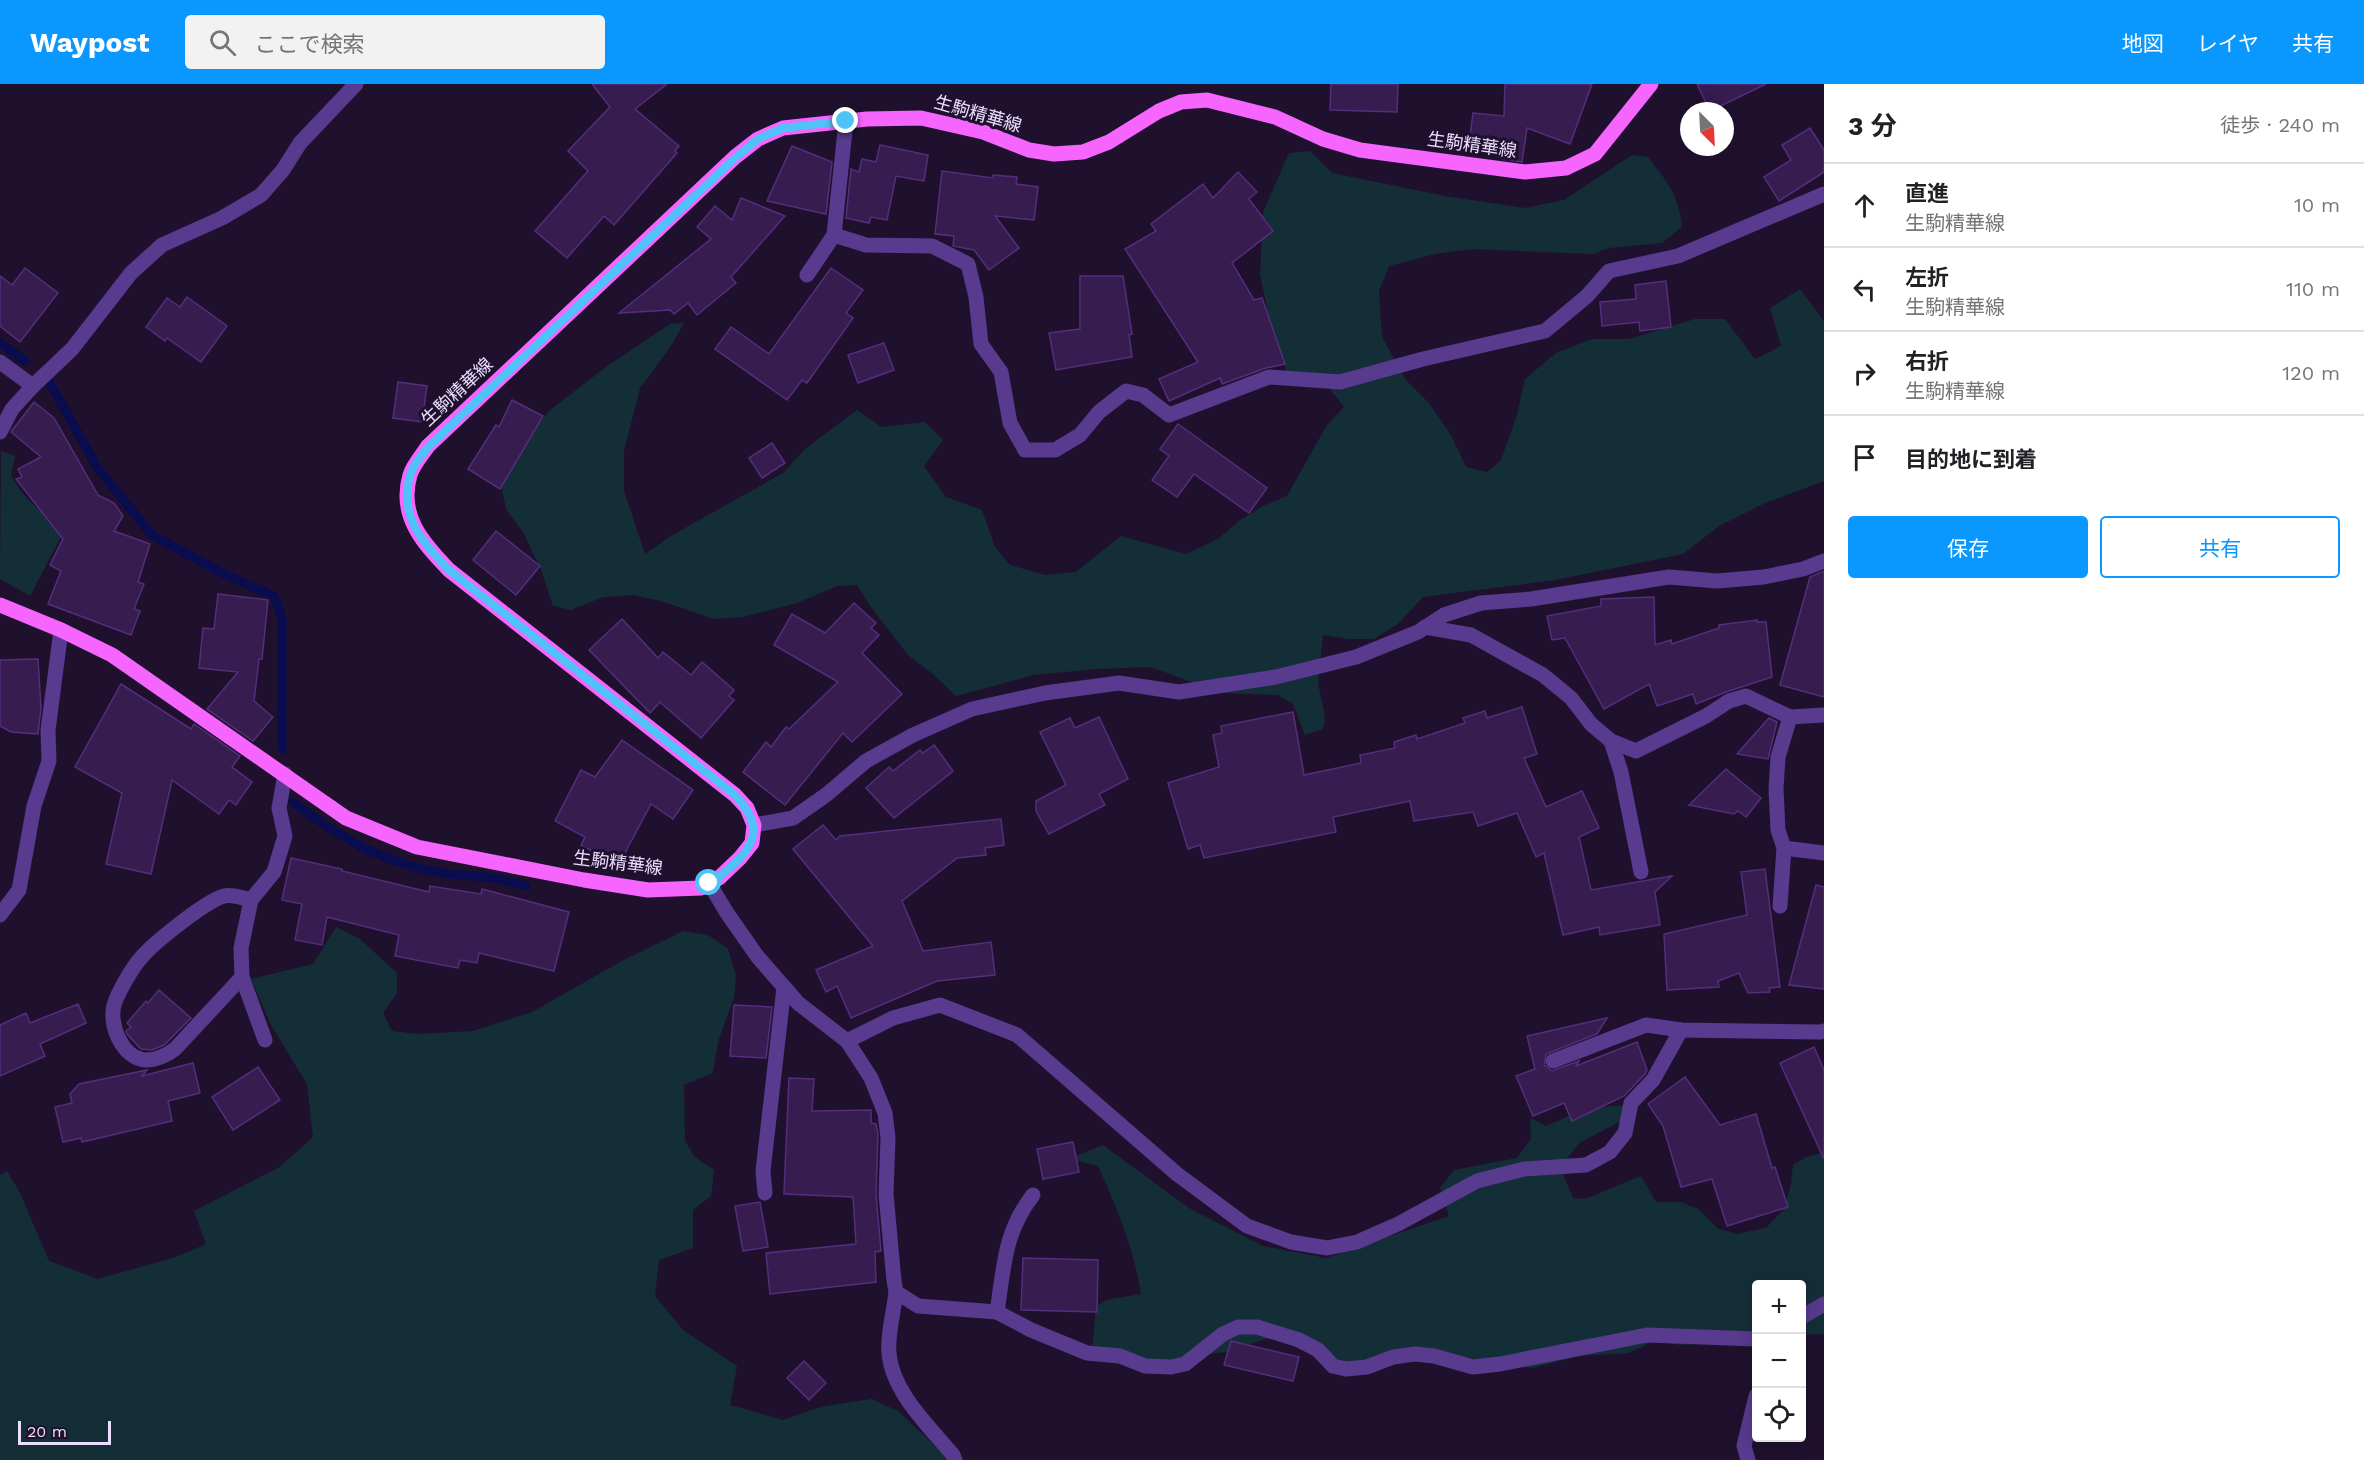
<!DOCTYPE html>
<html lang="ja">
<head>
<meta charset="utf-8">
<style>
  body { margin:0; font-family:"Work Sans","Noto Sans JP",sans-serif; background:#f2f2f2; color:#202124 }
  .controls { position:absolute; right:18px; bottom:18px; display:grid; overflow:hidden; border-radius:6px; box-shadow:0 3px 15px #0003 }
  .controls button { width:54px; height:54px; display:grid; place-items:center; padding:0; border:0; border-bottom:2px solid #e0e0e0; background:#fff; color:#202124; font:30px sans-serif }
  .compass { position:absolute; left:1680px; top:18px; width:54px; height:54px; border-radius:50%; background:#fff; box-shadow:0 3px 15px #0003; rotate:156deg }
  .scale { position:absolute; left:18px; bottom:15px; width:93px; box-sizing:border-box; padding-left:6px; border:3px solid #ecdeff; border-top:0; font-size:16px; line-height:21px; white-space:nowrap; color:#ecdeff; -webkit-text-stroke:4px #1f112e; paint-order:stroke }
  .stop { position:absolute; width:18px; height:18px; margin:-14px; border:4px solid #4fc3f7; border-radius:50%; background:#fff }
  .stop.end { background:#4fc3f7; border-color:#fff; box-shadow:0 2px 6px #0008 }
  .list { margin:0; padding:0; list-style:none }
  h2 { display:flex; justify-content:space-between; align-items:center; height:78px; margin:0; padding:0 24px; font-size:26px }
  h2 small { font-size:20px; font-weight:400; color:#757577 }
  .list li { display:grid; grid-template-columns:39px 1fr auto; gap:18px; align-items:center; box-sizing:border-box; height:84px; padding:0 24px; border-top:2px solid #e0e0e0 }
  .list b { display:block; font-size:22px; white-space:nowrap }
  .list p { margin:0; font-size:20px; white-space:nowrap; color:#757577 }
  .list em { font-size:20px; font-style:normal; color:#757577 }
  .actions { display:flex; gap:12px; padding:18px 24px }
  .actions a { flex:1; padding:14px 0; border:2px solid #0a98ff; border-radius:6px; text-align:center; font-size:21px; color:#0a98ff }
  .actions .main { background:#0a98ff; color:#fff }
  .icon { flex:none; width:33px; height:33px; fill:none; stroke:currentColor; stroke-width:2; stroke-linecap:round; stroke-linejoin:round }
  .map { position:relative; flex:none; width:1824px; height:1376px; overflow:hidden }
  header { display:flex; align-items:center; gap:36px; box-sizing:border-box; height:84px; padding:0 30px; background:#0a98ff; color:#fff }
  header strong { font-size:28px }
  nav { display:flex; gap:33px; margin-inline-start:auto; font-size:21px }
  .search { width:420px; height:54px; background:#f2f2f2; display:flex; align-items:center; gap:15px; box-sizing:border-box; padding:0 21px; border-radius:6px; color:#757577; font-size:22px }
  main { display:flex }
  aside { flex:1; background:#fff }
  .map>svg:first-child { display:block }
  .green { fill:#142e38 }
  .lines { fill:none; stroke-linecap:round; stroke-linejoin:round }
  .stream { stroke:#090c4f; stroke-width:9 }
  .building { fill:#371c50; stroke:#562d7d; stroke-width:1.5 }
  .minor { stroke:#583a8e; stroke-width:15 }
  .major { stroke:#f765ff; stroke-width:15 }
  .route { stroke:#4fc3f7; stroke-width:8 }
  .labels { text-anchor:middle; stroke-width:6; stroke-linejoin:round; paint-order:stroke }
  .street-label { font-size:18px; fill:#ecdeff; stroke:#1f112e }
</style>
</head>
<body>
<header>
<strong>Waypost</strong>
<div class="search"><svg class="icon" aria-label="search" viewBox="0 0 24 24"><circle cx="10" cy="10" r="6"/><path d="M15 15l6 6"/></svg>ここで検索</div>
<nav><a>地図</a><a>レイヤ</a><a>共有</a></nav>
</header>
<main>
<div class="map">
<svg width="1824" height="1376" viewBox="0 0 1824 1376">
  <rect width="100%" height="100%" fill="#1f112e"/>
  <g class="green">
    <path d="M 1310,67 L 1332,89 L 1445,112 L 1525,124 L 1564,116 L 1632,71 L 1648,73 C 1667,98 1679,111 1682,143 L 1662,159 L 1609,164 L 1593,170 L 1472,165 L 1435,170 L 1389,182 L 1379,207 L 1382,253 L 1405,295 L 1429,319 L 1452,353 L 1466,383 L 1487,388 L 1501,376 L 1517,331 L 1525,295 L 1556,269 L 1592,255 L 1629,255 L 1695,235 L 1725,235 L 1755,275 L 1781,262 L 1770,224 L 1800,205 L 1824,237 L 1824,397 L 1763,420 L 1719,442 L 1683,470 L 1555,496 L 1423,513 L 1398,540 L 1374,555 L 1350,555 L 1323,551 L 1318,599 L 1325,633 L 1323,645 L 1305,651 L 1293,620 L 1278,611 L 1221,609 L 1151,583 L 1097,585 L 1034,591 L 956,612 L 933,590 L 908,571 L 870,522 L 857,501 L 837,502 L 797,519 L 742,533 L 714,535 L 661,517 L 633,511 L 603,513 L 571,526 L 553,522 L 542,488 L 523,448 L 506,425 L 501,401 L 512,386 L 527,353 L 549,327 L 606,283 L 670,240 L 684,239 L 671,262 L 640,304 L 624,367 L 624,407 L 645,470 L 671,452 L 783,389 L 806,364 L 857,326 L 881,343 L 925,338 L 943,356 L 924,382 L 946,413 L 982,426 L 995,463 L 1010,481 L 1045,491 L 1076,488 L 1121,452 L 1186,470 L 1218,455 L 1240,436 L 1263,422 L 1287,412 L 1327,341 L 1344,323 L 1323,296 L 1288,292 L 1270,239 L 1260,190 L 1263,128 L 1289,69 Z"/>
    <path d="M 1,367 L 15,372 L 11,392 C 26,418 41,429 65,445 L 30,512 L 0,495 Z"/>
    <path d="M 336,843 L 360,855 L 397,889 L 397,909 L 383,929 L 392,947 L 417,950 L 473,947 L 532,928 L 622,877 L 683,847 L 708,851 L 728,865 L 736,892 L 734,913 L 718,958 L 713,989 L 684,1001 L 685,1057 L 695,1073 L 714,1086 L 711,1112 L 693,1126 L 693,1164 L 659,1176 L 655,1212 L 683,1246 L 737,1282 L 730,1321 L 783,1336 L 820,1323 L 871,1315 L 898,1327 L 950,1376 L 0,1376 L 0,1091 L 7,1087 L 20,1109 L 49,1177 L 98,1195 L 176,1173 L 206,1160 L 194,1127 L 278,1084 L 313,1053 L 307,1000 L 271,941 L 251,895 L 313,880 Z"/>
    <path d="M 1627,1021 L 1621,1037 L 1579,1059 L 1560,1084 L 1573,1114 L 1585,1115 L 1641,1092 L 1656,1118 L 1681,1118 L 1698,1125 L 1717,1144 L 1737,1150 L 1766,1144 L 1784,1125 L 1791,1100 L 1793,1081 L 1804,1074 L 1824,1068 L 1824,1250 L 1802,1251 L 1802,1200 L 1756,1200 L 1756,1256 L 1681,1261 L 1654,1257 L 1629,1269 L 1579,1272 L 1532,1284 L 1452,1271 L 1349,1283 L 1275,1252 L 1226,1268 L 1146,1279 L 1092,1267 L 1096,1223 L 1106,1216 L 1141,1210 C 1134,1165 1117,1124 1098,1082 L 1069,1075 L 1103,1061 L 1189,1124 L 1263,1162 L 1326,1174 L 1449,1132 L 1440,1104 L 1454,1086 L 1517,1074 L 1531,1055 L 1530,1034 L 1546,1042 L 1587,1024 Z"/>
  </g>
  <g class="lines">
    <g class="stream">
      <path d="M 0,259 L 25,277"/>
      <path d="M 50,299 L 97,383 L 152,451 L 224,490 L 274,512 L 282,533 L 282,665"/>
      <path d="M 293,718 C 343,756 386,781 449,790 C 463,792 477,791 491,794 C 503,796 515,799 526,802"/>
    </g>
  </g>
  <g class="building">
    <path d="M 592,0 L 667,0 L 635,25 L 679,62 L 675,67 L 677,69 L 614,141 L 604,132 L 567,174 L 535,147 L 588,87 L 568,67 L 610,23 Z"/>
    <path d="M 1331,0 L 1398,0 L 1397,28 L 1330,26 Z"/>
    <path d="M 1505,0 L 1592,0 L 1570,60 L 1527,44 L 1522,78 L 1502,75 L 1503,64 L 1469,60 L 1473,29 L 1504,32 Z"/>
    <path d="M 1697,0 L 1766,0 L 1710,27 Z"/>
    <path d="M 1810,44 L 1824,66 L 1824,88 L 1779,117 L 1764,93 L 1791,76 L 1782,61 Z"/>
    <path d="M 880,61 L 928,71 L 924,97 L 896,92 L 887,136 L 871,133 L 869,139 L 846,134 L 851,85 L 859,88 L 862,75 L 876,78 Z"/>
    <path d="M 792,62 L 832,78 L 826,130 L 767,117 Z"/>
    <path d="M 942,87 L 993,94 L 993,91 L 1017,93 L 1016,100 L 1038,103 L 1034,136 L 995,132 L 1019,164 L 989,186 L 974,166 L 953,162 L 954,152 L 935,150 Z"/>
    <path d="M 1238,88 L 1257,108 L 1249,115 L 1273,147 L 1232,179 L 1254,216 L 1262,214 L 1285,280 L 1266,284 L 1222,300 L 1220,294 L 1169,317 L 1159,295 L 1198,278 L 1125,165 L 1156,147 L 1151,140 L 1203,100 L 1213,114 Z"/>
    <path d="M 741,114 L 785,132 L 731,193 L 736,199 L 697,231 L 688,219 L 674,230 L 670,226 L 619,229 L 711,155 L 697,143 L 715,122 L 732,136 Z"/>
    <path d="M 25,184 L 58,209 L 20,258 L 0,242 L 0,192 L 12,201 Z"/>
    <path d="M 831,184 L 863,206 L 846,229 L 853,234 L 807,299 L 802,296 L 787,316 L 715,265 L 731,243 L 769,270 Z"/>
    <path d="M 1080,192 L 1123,192 L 1132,250 L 1129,251 L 1132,273 L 1056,286 L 1049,249 L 1080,245 Z"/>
    <path d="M 1666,197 L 1671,243 L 1640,247 L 1639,238 L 1602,242 L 1600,218 L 1636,215 L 1635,201 Z"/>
    <path d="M 187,213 L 227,242 L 201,278 L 167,254 L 165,257 L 146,243 L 167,214 L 180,223 Z"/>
    <path d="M 884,259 L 894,286 L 858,299 L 848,271 Z"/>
    <path d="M 398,298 L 427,302 L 422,338 L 393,334 Z"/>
    <path d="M 512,316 L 543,332 L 500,405 L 468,385 L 496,341 L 499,343 Z"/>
    <path d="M 34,318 L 54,334 L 98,411 L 114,419 L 123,432 L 114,447 L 150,460 L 138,498 L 144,500 L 134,525 L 140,527 L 131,551 L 48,520 L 61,487 L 50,481 L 63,455 L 16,395 L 22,393 L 18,385 L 41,373 L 11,348 Z"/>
    <path d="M 1178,340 L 1267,404 L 1249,429 L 1194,390 L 1177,413 L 1152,396 L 1169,372 L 1160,365 Z"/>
    <path d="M 772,359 L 785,379 L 762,394 L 749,374 Z"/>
    <path d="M 496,447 L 540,482 L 516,511 L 473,476 Z"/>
    <path d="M 1824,487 L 1824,613 L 1780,601 L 1810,493 Z"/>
    <path d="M 218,510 L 268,516 L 262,575 L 259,575 L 254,617 L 273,633 L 253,657 L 207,625 L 238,588 L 199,584 L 203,544 L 214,545 Z"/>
    <path d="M 1654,513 L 1655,561 L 1671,556 L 1672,560 L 1719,544 L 1719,541 L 1757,536 L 1757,538 L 1766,538 L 1772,593 L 1726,608 L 1696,620 L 1693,610 L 1657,622 L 1649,600 L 1604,625 L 1565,554 L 1552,556 L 1547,532 L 1601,522 L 1601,515 Z"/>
    <path d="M 854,519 L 876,539 L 871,544 L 879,551 L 862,569 L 902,610 L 852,658 L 843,649 L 785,721 L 743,688 L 766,658 L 771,663 L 786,643 L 789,645 L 838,598 L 774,561 L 792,530 L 825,549 Z"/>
    <path d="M 622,535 L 658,574 L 663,568 L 691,591 L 702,578 L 734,606 L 729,612 L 734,616 L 701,654 L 660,618 L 650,629 L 589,566 Z"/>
    <path d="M 38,575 L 41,624 L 38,650 L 11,648 L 0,642 L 0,576 Z"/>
    <path d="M 121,600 L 191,645 L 194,640 L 240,672 L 232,683 L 252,698 L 236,721 L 229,716 L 219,730 L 172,696 L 151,790 L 106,780 L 122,709 L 75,683 Z"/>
    <path d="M 1522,623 L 1537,670 L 1524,674 L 1546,723 L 1582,707 L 1599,744 L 1579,753 L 1591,806 L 1672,792 L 1655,808 L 1660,841 L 1600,851 L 1599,843 L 1563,851 L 1544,769 L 1536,773 L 1517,729 L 1478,742 L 1473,728 L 1414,737 L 1410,717 L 1333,733 L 1336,748 L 1204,774 L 1200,761 L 1188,765 L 1168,699 L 1219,683 L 1213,651 L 1222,649 L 1221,642 L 1293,628 L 1304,691 L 1361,679 L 1360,671 L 1395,664 L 1394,658 L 1416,651 L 1417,655 L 1465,639 L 1463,634 L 1485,627 L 1487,634 Z"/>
    <path d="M 1099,633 L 1128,695 L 1099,710 L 1105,721 L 1049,750 L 1036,727 L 1036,717 L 1066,701 L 1040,648 L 1070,634 L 1075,644 Z"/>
    <path d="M 1769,634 L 1777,638 L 1768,675 L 1737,670 Z"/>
    <path d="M 622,656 L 693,706 L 673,735 L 651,720 L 618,782 L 581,761 L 585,753 L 555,737 L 581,686 L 595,693 Z"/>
    <path d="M 934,661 L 953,687 L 894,734 L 866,704 L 889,683 L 893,687 L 920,666 L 923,669 Z"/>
    <path d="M 1726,685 L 1761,714 L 1746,733 L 1738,727 L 1734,730 L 1689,721 Z"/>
    <path d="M 1001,735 L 1004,761 L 985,764 L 986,771 L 957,774 L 902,817 L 923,867 L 991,858 L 995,891 L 937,897 L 851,934 L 837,902 L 826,908 L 816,886 L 873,862 L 793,765 L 823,741 L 836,756 L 840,752 Z"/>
    <path d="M 291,774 L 342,785 L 342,787 L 429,808 L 430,802 L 481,810 L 482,805 L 569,828 L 554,887 L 479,869 L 477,879 L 460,876 L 458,884 L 395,872 L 399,851 L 327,833 L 322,861 L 295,856 L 302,820 L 282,816 Z"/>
    <path d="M 1765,785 L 1780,903 L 1769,904 L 1770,908 L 1748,909 L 1739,889 L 1718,897 L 1719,903 L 1667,906 L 1664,850 L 1747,831 L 1741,788 Z"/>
    <path d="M 1816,801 L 1824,803 L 1824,905 L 1789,901 Z"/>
    <path d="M 159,906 L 191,934 L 164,961 L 152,966 L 141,965 L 127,950 L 126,947 L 131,943 L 127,939 L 146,917 L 148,919 Z"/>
    <path d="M 78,920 L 86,939 L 40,960 L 45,972 L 0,992 L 0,941 L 26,929 L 30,939 Z"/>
    <path d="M 734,921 L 772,923 L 766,974 L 730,972 Z"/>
    <path d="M 1607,934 L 1597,950 L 1546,970 L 1544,981 L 1552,987 L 1579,977 L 1576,982 L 1637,958 L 1647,986 L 1645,990 L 1624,1012 L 1572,1037 L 1564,1019 L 1533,1032 L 1516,992 L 1535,985 L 1527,952 Z"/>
    <path d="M 1814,963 L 1824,986 L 1824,1075 L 1780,979 Z"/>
    <path d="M 193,979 L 200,1009 L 168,1017 L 172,1037 L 82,1058 L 81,1054 L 63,1058 L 55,1023 L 72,1019 L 70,1010 L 79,1000 L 147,986 L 142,992 Z"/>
    <path d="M 258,983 L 280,1016 L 233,1046 L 212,1013 Z"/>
    <path d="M 1685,993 L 1720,1041 L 1756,1030 L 1772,1084 L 1775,1083 L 1788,1123 L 1727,1142 L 1712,1095 L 1681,1103 L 1663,1042 L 1648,1020 Z"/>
    <path d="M 789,994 L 814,995 L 812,1027 L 871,1026 L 871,1039 L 876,1040 L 878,1050 L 876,1110 L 881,1167 L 875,1168 L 876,1198 L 770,1210 L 766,1169 L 856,1160 L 853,1113 L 784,1110 Z"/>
    <path d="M 1073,1058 L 1079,1088 L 1043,1095 L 1037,1065 Z"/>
    <path d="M 760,1118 L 768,1163 L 743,1167 L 735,1122 Z"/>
    <path d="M 1023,1174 L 1098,1176 L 1097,1228 L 1021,1226 Z"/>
    <path d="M 1231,1257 L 1299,1273 L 1293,1297 L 1224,1281 Z"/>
    <path d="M 804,1277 L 826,1299 L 809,1316 L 787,1294 Z"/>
  </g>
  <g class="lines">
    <g class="minor">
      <path d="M 834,151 L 866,161 L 932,162 L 968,180 L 976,213 L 981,260 L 1001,288 L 1010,339 L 1025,366 L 1055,366 L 1080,351 L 1099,328 L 1126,307 L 1143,311 L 1169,331 L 1269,293 L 1340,298 L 1423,275 L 1545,247 L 1587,212 L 1609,187 L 1678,172 L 1824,110"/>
      <path d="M 807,191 L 834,151 L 846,37"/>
      <path d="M 0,278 L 33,302 L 72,265 L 131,189 L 162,161 L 222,134 L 261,111 L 283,86 L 300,59 L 356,0"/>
      <path d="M 0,348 L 12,325 L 33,302"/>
      <path d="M 1425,543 L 1471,551 L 1543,591 L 1571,614 L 1591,640 L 1611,657 L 1621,688 L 1641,788"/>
      <path d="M 1611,657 L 1636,667 L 1706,632 L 1729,617 L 1746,612 L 1790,633 L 1824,631"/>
      <path d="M 754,741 L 793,734 L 826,711 L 866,677 L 913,651 L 972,625 L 1045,609 L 1119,599 L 1179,608 L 1276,593 L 1356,573 L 1418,548 L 1444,531 L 1481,519 L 1531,515 L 1669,493 L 1717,497 L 1764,493 L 1803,485 L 1824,477"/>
      <path d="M 1784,764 L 1824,769"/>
      <path d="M 709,799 L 727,829 L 757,872 L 798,919 L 847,957 L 871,994 L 885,1029 L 888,1054 L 886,1110 L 894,1197 L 896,1208 L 918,1222 L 997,1228 L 1031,1246 L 1087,1269 L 1120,1272 L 1145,1282 L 1171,1283 L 1185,1280 L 1223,1250 L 1238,1243 L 1257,1243 L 1299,1256 L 1318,1266 L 1333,1282 L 1346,1285 L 1367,1283 L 1393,1273 L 1415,1270 L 1434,1272 L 1473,1283 L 1500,1280 L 1647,1251 L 1756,1255"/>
      <path d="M 1780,822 L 1784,764 L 1778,746 L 1776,705 L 1778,673 L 1790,633"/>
      <path d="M 0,831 L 19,806 L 34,722 L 49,677 L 48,646 L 61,546"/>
      <path d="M 242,893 L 175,965 C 167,971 157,976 146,976 C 122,975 107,938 115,918 C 119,907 132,884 140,875 C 153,859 206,817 224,812 C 232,810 243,814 251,816"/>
      <path d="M 265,956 L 242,893 L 241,864 L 251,816 L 274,788 L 285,752 L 279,724 L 285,690"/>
      <path d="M 847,957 L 893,934 L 940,921 L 1017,951 L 1177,1090 L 1247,1142 L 1291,1158 L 1327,1164 L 1357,1158 L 1398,1140 L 1477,1097 L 1524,1085 L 1586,1081 L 1610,1068 L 1625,1049 L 1631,1019 L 1653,996 L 1681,946"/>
      <path d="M 1553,977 L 1646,941 L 1681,946 L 1820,948 L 1824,947"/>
      <path d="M 765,1109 L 763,1087 L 784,903"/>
      <path d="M 896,1208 C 894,1226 887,1252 889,1269 C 892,1308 929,1342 953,1371 L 955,1376"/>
      <path d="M 997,1228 C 1004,1183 1004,1148 1033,1111"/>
      <path d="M 1802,1233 L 1824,1220"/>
      <path d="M 1748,1376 L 1744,1362 L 1756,1312"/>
    </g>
    <path class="major" d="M 0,521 L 61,546 L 112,571 L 346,734 L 417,763 L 584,796 L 648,806 L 701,804 L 719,794 L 740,774 L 752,759 L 754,741 L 747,724 L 735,711 L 449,486 C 423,459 398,432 410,391 C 413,381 422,371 428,362 L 735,73 L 758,55 L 783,44 L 867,35 L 921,34 L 983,48 L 1029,66 L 1054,70 L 1083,68 L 1109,58 L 1159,27 L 1181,18 L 1207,16 L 1275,33 L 1323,55 L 1360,66 L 1525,88 L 1566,84 L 1595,70 L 1651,0"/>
  </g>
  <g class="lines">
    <path class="route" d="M 709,799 C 719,794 726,787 735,779 C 761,755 758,736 735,711 L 449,486 C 423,459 398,432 410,391 C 413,381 422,371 428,363 L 735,74 L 758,55 L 783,44 L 846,37"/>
  </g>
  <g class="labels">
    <g class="street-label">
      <text transform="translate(978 30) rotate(16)" y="6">生駒精華線</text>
      <text transform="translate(1472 61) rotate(8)" y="6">生駒精華線</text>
      <text transform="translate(457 308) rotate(-43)" y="6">生駒精華線</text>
      <text transform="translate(618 779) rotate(7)" y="6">生駒精華線</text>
    </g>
  </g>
</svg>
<div class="controls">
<button>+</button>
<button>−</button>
<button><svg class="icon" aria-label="locate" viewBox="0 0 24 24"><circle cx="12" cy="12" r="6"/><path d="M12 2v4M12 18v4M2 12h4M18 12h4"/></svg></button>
</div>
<svg class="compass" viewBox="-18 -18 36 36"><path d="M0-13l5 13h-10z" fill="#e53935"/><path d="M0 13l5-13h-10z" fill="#757577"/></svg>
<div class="scale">20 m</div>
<div class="stop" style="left:709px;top:799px"></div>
<div class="stop end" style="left:846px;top:37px"></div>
</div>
<aside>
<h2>3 分<small>徒歩 · 240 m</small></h2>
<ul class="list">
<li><svg class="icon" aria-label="ahead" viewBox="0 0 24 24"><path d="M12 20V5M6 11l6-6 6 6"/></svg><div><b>直進</b><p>生駒精華線</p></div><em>10 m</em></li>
<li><svg class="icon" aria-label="left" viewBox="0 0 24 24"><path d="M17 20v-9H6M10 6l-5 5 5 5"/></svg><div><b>左折</b><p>生駒精華線</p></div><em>110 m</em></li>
<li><svg class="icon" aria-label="right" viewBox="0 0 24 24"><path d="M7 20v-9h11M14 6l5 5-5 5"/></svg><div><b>右折</b><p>生駒精華線</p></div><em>120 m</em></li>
<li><svg class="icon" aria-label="arrive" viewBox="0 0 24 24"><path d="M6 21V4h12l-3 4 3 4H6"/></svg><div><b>目的地に到着</b></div></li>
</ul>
<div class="actions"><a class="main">保存</a><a>共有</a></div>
</aside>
</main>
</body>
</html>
